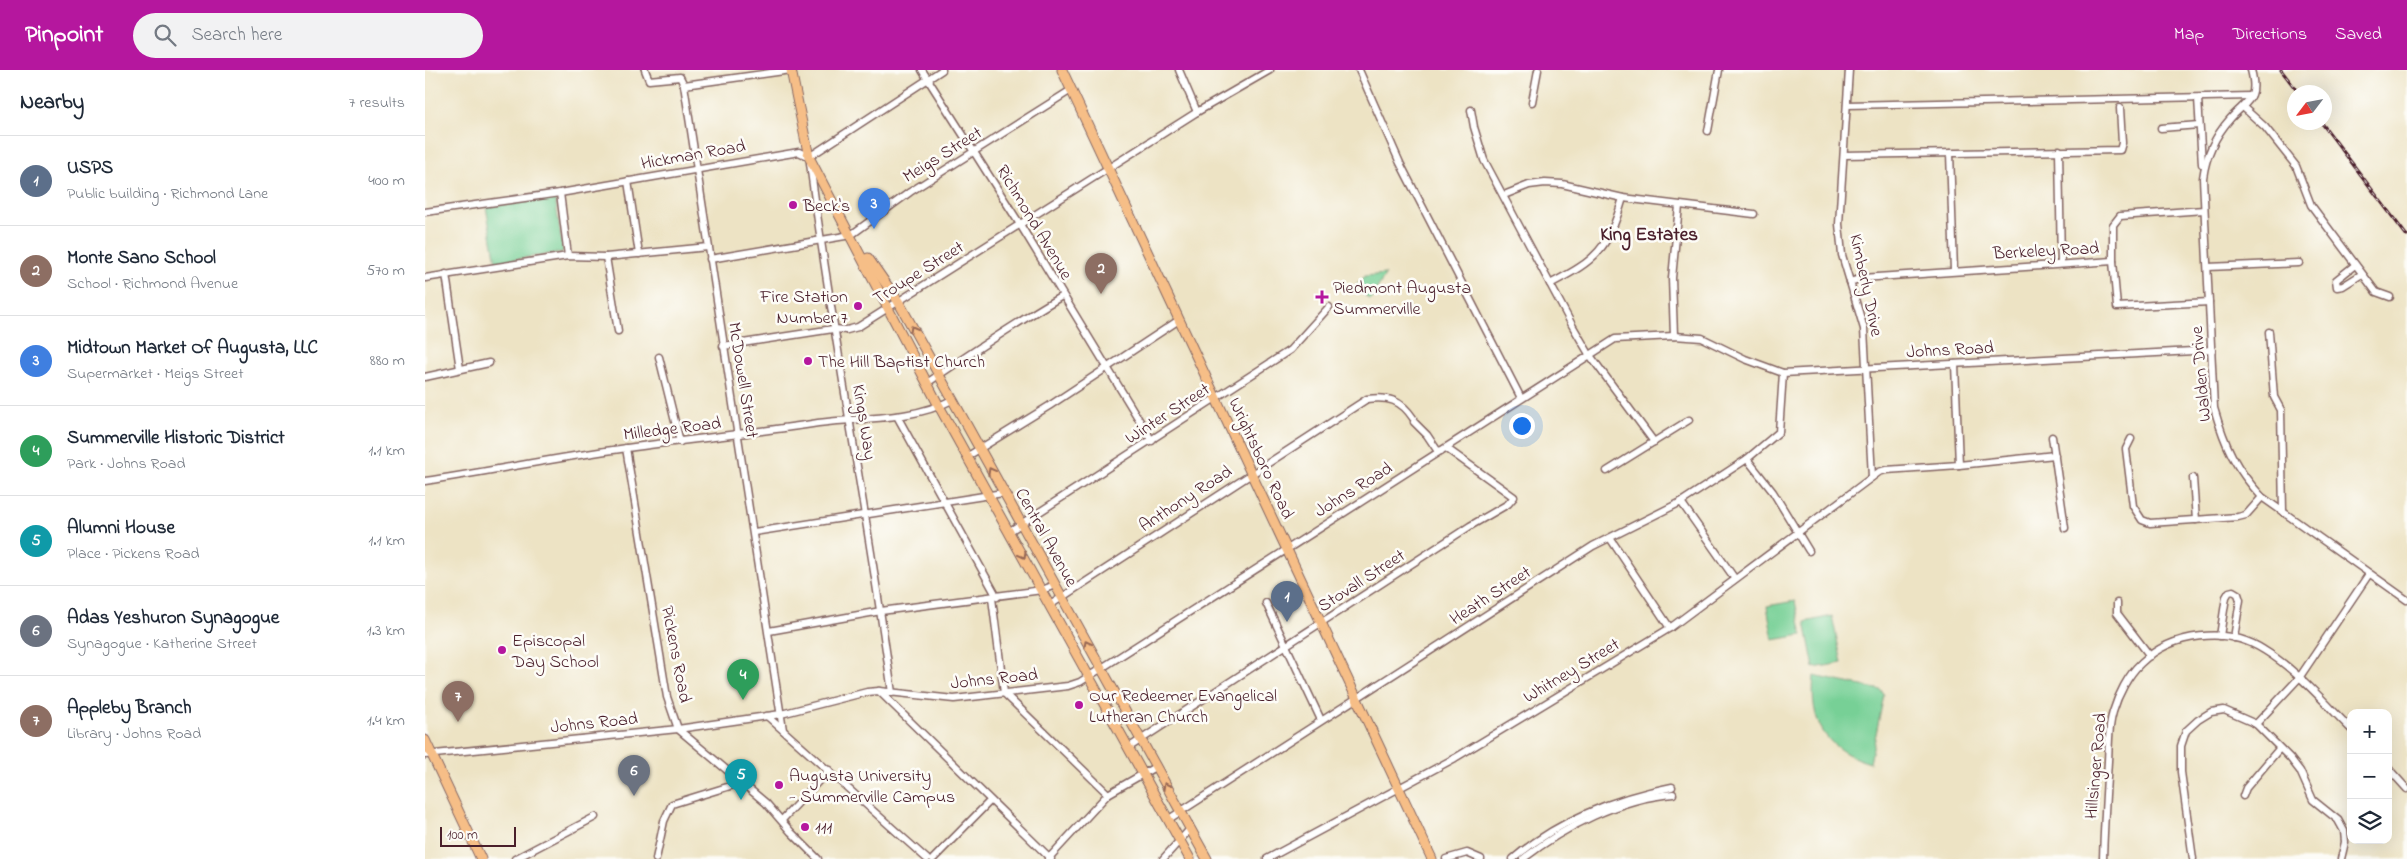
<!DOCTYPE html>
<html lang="en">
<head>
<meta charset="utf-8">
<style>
  body { margin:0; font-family:"Indie Flower",sans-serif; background:#f2f2f3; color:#1f2937 }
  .controls { position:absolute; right:15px; bottom:15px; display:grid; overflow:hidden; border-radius:10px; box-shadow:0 5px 20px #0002 }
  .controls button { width:45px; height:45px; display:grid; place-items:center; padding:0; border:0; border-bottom:1px solid #e0e1e3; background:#fff; color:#1f2937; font:25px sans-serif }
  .compass { position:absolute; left:1862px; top:15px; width:45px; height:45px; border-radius:50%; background:#fff; box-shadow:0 5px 20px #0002; rotate:238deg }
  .scale { position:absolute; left:15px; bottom:12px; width:76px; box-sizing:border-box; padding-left:5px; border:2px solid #4a1f2b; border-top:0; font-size:14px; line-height:18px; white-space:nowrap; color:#4a1f2b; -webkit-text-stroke:4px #fdfcf7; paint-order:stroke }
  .you { position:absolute; left:1096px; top:355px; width:18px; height:18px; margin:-12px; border:4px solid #fff; border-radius:50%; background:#1a73e8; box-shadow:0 0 0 8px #1a73e833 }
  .badge { display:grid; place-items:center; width:32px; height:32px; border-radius:50%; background:#b5179e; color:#fff; font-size:16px; font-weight:700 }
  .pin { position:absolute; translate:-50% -41px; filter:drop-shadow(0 1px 2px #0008) }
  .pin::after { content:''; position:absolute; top:26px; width:18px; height:15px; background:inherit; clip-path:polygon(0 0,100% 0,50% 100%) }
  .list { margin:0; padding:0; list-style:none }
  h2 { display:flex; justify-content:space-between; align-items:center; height:65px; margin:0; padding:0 20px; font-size:21px }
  h2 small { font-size:16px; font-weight:400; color:#747a83 }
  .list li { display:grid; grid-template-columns:32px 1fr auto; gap:15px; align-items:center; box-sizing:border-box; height:90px; padding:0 20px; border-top:1px solid #e0e1e3 }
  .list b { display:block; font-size:19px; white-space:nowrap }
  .list p { margin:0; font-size:16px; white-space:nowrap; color:#747a83 }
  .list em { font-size:16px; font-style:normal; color:#747a83 }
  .icon { flex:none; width:28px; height:28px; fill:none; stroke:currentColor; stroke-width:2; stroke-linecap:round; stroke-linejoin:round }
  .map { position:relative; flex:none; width:1982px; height:789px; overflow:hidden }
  header { display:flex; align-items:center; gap:30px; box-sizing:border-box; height:70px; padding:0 25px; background:#b5179e; color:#fff }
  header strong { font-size:24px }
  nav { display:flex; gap:28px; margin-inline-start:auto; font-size:18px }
  .search { width:350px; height:45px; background:#f2f2f3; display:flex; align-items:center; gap:12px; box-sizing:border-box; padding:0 18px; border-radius:28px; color:#747a83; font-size:19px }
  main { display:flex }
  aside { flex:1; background:#fff }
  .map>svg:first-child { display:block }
  .green { fill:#77d096; stroke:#607860 }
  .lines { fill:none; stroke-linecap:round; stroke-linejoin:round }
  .minor-casing { stroke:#836461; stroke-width:9 }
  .major-casing { stroke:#836461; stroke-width:11 }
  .minor { stroke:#fff; stroke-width:6 }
  .major { stroke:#f6be87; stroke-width:9 }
  .rail-casing { stroke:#4a1f2b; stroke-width:3 }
  .rail { stroke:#fdfcf7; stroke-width:1; stroke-dasharray:4; stroke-linecap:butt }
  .oneway { stroke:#976754 }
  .poi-dot { fill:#b5179e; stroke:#fdfcf7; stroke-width:2 }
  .labels { text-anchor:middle; stroke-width:5; stroke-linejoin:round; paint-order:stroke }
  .street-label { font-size:18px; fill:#4a1f2b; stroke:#fdfcf7 }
  .poi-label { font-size:18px; fill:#4a1f2b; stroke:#fdfcf7; text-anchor:start }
  .neighbourhood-label { font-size:19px; font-weight:bold; fill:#4a1f2b; stroke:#fdfcf7 }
</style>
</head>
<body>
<header>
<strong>Pinpoint</strong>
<div class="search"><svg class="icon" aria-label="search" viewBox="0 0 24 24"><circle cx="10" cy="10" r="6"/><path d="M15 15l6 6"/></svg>Search here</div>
<nav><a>Map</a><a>Directions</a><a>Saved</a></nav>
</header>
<main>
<aside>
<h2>Nearby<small>7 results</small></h2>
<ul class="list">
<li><span class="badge" style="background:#5c6f8a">1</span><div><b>USPS</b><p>Public building · Richmond Lane</p></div><em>400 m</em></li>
<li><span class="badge" style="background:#8d6e63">2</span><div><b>Monte Sano School</b><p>School · Richmond Avenue</p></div><em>570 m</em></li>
<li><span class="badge" style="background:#3f7fe0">3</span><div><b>Midtown Market Of Augusta, LLC</b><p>Supermarket · Meigs Street</p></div><em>880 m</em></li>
<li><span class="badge" style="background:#2e9e5b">4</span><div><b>Summerville Historic District</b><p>Park · Johns Road</p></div><em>1.1 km</em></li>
<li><span class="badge" style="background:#0f9aa8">5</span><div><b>Alumni House</b><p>Place · Pickens Road</p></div><em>1.1 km</em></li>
<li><span class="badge" style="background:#6b7280">6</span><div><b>Adas Yeshuron Synagogue</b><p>Synagogue · Katherine Street</p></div><em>1.3 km</em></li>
<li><span class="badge" style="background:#8d6e63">7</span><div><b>Appleby Branch</b><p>Library · Johns Road</p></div><em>1.4 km</em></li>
</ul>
</aside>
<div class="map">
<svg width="1982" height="789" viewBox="0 0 1982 789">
  <rect width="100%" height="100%" fill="#fdfcf7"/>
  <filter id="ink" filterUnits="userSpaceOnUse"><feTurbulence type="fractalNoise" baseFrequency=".02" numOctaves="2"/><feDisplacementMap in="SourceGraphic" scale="10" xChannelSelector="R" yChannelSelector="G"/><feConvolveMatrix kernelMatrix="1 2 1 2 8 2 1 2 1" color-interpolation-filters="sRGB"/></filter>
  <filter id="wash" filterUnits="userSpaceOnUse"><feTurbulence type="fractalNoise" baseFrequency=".0096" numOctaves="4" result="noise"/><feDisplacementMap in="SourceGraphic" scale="20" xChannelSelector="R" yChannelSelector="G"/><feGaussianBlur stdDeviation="1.12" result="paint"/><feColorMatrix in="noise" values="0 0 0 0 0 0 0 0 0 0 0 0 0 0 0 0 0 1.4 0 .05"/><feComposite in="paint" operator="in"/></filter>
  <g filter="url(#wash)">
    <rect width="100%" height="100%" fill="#ede3c4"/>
    <g class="green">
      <path d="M 130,127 L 138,182 L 71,192 L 61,137 Z"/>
      <path d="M 961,204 L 945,230 L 930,217 L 940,206 Z"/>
      <path d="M 1370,531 L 1377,565 L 1348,570 L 1342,536 Z"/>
      <path d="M 1407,546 L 1417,593 L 1389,598 L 1380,552 Z"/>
      <path d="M 1389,606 L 1456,620 L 1459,625 L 1445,693 C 1400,680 1384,652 1389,606 Z"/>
    </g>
  </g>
  <g filter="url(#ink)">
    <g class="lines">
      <g class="minor-casing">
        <g id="minor">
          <path d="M 220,0 L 224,10 L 255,7 L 259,15 L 358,660"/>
          <path d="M 497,0 L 596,156 L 727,371"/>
          <path d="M 754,0 L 772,42"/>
          <path d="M 934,0 L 975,93 L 1096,328"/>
          <path d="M 1424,0 L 1414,154 L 1417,185 L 1439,259 L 1447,407"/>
          <path d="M 1826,0 C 1834,30 1822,30 1805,49 C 1790,66 1781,85 1778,108 L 1789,338 C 1800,376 1810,398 1837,427 L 1982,530"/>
          <path d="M 259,15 L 366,0"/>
          <path d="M 1773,28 L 1777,94"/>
          <path d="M 1107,32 L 1113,0"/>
          <path d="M 1422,35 L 1826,26"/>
          <path d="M 1819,38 L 1840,57 L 1871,96 L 1886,135 L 1951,222 L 1965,227"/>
          <path d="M 1046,40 L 1049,57 L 1059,90 L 1147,255 L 1164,284 L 1229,372"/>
          <path d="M 1736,58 L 1774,55"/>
          <path d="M 1283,61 L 1294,0"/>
          <path d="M 1634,80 L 1636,194"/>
          <path d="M 1525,83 L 1529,201"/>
          <path d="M 1419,85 L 1695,80 L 1697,73 L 1695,38"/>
          <path d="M 385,93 C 408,270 443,445 467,623"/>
          <path d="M 203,111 L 214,184"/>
          <path d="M 135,123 L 143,186"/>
          <path d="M 1079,125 L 1104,115 L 1120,113 L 1137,114 L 1198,128 L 1329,144"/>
          <path d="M 1779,140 L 1695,146 L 1688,155 L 1688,191 L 1692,237 L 1784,232"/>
          <path d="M 0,142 L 135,123 L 374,82 L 384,87 L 517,0"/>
          <path d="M 181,187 L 193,261"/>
          <path d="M 285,189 L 426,165 L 485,122 L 646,20"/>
          <path d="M 1930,195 L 1911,210 L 1912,217 L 1918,216 L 1937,204"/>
          <path d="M 1783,197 L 1874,193"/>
          <path d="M 21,204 L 35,299"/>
          <path d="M 0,208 L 143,186 L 181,187 L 283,177"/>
          <path d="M 1425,212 L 1437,208 L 1688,191"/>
          <path d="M 1125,214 C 1172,190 1183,179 1198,128"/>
          <path d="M 1844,262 L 1849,327 L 1856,340 L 1858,442"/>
          <path d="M 1249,266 L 1247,208 L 1254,136"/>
          <path d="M 298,276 L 408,259 L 422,260 L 433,257 L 772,42 L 845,0"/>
          <path d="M 234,287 L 255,372"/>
          <path d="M 0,307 L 64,293"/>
          <path d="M 502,313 C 546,283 591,253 637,226"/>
          <path d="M 472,346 L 572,527"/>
          <path d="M 989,352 L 1002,365 L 1012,380 L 1016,381"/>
          <path d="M 1627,367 L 1640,458"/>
          <path d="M 1706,369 L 1701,379 L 1708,436 L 1717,450 L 1725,453 L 1813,447 L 1821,445 L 1837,427"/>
          <path d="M 201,378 L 242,627 L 253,659 L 341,733 L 366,762 L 393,789"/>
          <path d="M 543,386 L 624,336 L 754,250"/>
          <path d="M 1322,389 L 1348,422 L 1384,481"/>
          <path d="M 1534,395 L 1630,385"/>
          <path d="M 1182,401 L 1264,350"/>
          <path d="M 1768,408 L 1771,450"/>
          <path d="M 0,411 C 67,401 134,387 202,378 C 266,369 330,363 393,353 C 437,347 487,351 527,330"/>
          <path d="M 1256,432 L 1310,509"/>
          <path d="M 585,461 L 865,280 L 904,237"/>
          <path d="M 329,462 L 578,423"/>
          <path d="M 1185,468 L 1245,558"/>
          <path d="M 567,528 L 579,623 L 683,724"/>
          <path d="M 841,533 L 896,650"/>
          <path d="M 1692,533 L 1692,543 L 1725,586"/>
          <path d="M 625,535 L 942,329 C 963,326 976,330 988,348"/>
          <path d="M 344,561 L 456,541 L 617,520 L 630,515"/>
          <path d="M 1795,566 L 1801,527 L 1804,522 L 1808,521 L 1813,524 L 1815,530 L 1809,568"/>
          <path d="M 454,621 L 626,789"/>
          <path d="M 342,646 L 502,789"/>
          <path d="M 1831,654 L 1874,608 L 1944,504"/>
          <path d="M 703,678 L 1045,456 L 1083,434 L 1089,427 L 1021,378"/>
          <path d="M 0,685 L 253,659 L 356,644 L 442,622 L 454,621 L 529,629 L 643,616 L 655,612 L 1190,269 L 1249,266 L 1277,268 L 1320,289 L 1358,303 L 1787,280"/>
          <path d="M 1963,698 L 1982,719"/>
          <path d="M 1818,726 L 1821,718 L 1854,679"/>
          <path d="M 744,749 L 1168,476 L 1256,432 L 1322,389 L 1354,362 L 1358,303"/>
          <path d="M 357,750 L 404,700"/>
          <path d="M 90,789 L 170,747"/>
          <path d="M 231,789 L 239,751 L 247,734 L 315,713"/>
          <path d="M 508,789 L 565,731"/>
          <path d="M 623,789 L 683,724 L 730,697"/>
          <path d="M 738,789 L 765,759"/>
          <path d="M 842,789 L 1030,688 L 1245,558 L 1454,402 L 1461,400 L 1534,395 L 1530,294"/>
          <path d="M 1021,789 L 1042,783 L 1056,789"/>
          <path d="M 1088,789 C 1132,751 1190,728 1247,717"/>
          <path d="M 1098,789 C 1139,757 1195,728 1248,724"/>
          <path d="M 1678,789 C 1679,756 1681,723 1683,691 C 1684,675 1683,657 1688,642 C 1693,625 1703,605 1716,593 C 1747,563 1802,556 1839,580 C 1872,600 1899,632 1926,659"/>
          <path d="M 1768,789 L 1756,702 L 1756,676 L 1761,661 L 1773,650 L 1786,642 L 1799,640 L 1831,654 L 1865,688 L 1875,701 L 1888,730 L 1913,750 L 1919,761 L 1920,772 L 1916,789"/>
        </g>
      </g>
      <g class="major-casing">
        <g id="major">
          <path d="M 366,0 L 384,87 L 514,336 L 765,789"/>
          <path d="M 637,0 L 1007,789"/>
          <path d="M 443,188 L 473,231 L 782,789"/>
          <path d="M 0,670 L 56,789"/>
        </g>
      </g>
      <use href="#minor" class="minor"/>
      <use href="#major" class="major"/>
      <g class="rail-casing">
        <g id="rail">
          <path d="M 1856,0 L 1873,22"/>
          <path d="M 1896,52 L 1982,166"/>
        </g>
      </g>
      <use href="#rail" class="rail"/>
    </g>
    <defs><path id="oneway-chevron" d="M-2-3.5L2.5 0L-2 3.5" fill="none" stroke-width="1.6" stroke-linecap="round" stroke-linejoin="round" transform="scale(1.25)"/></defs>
    <g class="oneway">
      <use href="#oneway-chevron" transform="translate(488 259) rotate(-118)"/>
      <use href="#oneway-chevron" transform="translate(566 401) rotate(-119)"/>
      <use href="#oneway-chevron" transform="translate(598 485) rotate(62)"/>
      <use href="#oneway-chevron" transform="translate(662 574) rotate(-118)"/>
      <use href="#oneway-chevron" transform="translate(741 716) rotate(-119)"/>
    </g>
  </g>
  <g class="poi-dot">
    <circle cx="368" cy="135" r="5"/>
    <path d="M894.5 219.5h5v5h5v5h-5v5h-5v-5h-5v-5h5z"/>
    <circle cx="433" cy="236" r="5"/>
    <circle cx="383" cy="291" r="5"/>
    <circle cx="77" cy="580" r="5"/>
    <circle cx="654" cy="635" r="5"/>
    <circle cx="354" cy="715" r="5"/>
    <circle cx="380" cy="757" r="5"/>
  </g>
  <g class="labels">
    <g class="street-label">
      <text transform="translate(268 84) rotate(-10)" y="6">Hickman Road</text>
      <text transform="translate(517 84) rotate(-32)" y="6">Meigs Street</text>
      <text transform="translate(610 152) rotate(59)" y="6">Richmond Avenue</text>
      <text transform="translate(1621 180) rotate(-3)" y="6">Berkeley Road</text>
      <text transform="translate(493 202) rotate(-32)" y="6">Troupe Street</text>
      <text transform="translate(1442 215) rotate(78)" y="6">Kimberly Drive</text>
      <text transform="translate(1525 279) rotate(-3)" y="6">Johns Road</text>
      <text transform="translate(1775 304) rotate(-95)" y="6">Walden Drive</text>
      <text transform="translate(319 310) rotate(81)" y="6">McDowell Street</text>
      <text transform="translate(742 343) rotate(-33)" y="6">Winter Street</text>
      <text transform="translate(440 352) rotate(81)" y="6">Kings Way</text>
      <text transform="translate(247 358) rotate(-7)" y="6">Milledge Road</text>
      <text transform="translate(837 388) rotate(65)" y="6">Wrightsboro Road</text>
      <text transform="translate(928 419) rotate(-32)" y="6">Johns Road</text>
      <text transform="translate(760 428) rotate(-33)" y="6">Anthony Road</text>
      <text transform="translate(622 467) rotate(61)" y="6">Central Avenue</text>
      <text transform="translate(936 510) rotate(-33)" y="6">Stovall Street</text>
      <text transform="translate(1065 525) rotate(-33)" y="6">Heath Street</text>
      <text transform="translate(252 584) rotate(79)" y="6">Pickens Road</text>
      <text transform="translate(1146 600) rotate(-31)" y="6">Whitney Street</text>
      <text transform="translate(569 608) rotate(-6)" y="6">Johns Road</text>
      <text transform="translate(169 652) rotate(-6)" y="6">Johns Road</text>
      <text transform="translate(1670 696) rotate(-85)" y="6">Hillsinger Road</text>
    </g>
    <g class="poi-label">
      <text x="378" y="141">Beck's</text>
      <text x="908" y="223">Piedmont Augusta<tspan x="908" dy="21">Summerville</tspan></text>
      <text x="423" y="232" text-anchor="end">Fire Station<tspan x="423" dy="21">Number 7</tspan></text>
      <text x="393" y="297">The Hill Baptist Church</text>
      <text x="87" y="576">Episcopal<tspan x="87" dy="21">Day School</tspan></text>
      <text x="664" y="631">Our Redeemer Evangelical<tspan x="664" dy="21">Lutheran Church</tspan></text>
      <text x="364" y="711">Augusta University<tspan x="364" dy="21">- Summerville Campus</tspan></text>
      <text x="390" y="763">111</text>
    </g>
    <g class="neighbourhood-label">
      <text x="1224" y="170">King Estates</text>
    </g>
  </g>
</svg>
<div class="controls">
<button>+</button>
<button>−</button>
<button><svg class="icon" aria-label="layers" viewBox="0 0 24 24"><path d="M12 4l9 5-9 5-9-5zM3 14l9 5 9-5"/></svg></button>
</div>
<svg class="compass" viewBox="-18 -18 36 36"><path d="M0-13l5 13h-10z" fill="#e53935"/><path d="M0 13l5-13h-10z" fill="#747a83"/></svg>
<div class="scale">100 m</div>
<div class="you"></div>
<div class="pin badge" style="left:862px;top:552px;background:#5c6f8a">1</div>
<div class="pin badge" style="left:676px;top:224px;background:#8d6e63">2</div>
<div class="pin badge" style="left:449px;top:159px;background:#3f7fe0">3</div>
<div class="pin badge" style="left:318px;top:630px;background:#2e9e5b">4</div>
<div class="pin badge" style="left:316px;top:730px;background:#0f9aa8">5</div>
<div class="pin badge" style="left:209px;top:726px;background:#6b7280">6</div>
<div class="pin badge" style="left:33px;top:652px;background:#8d6e63">7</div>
</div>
</main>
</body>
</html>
